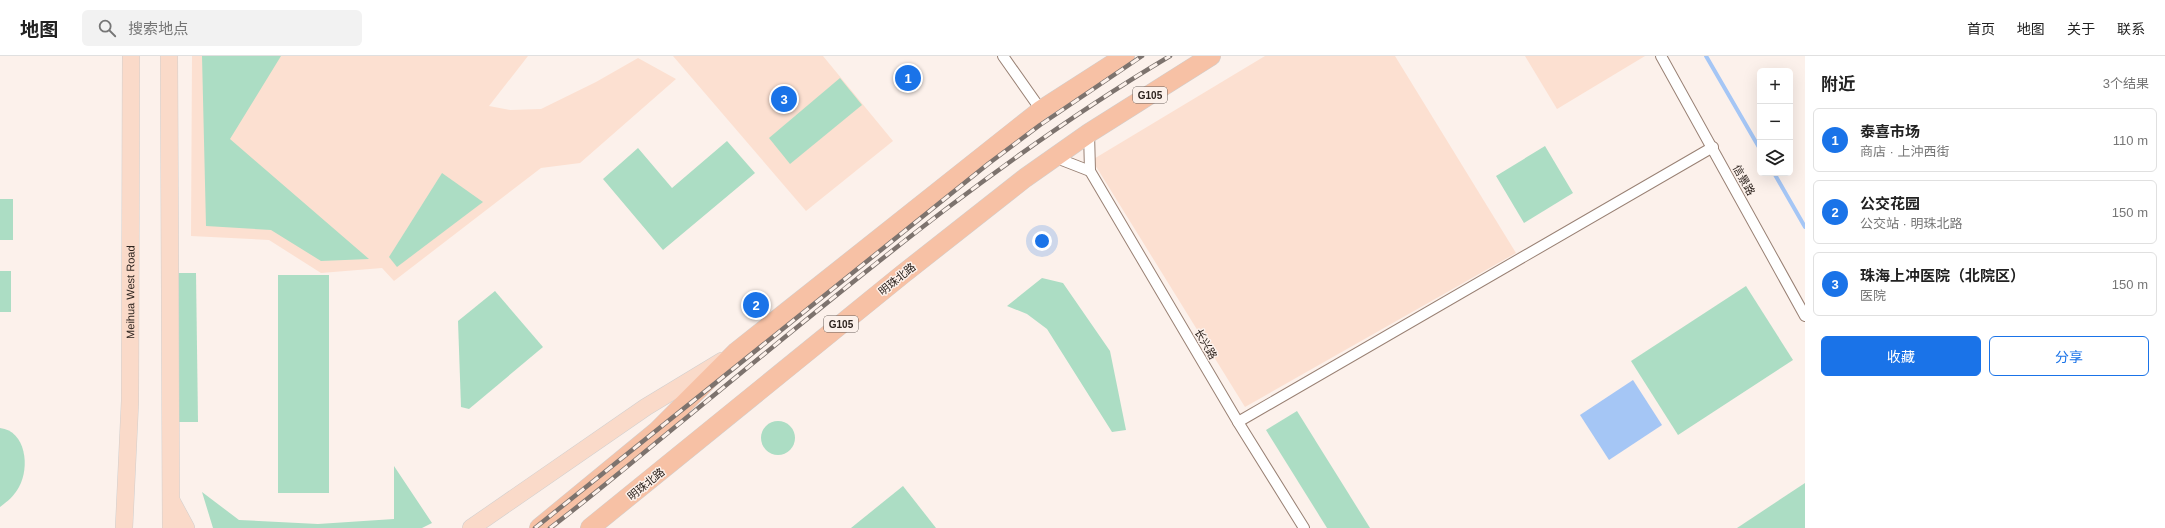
<!DOCTYPE html>
<html lang="zh">
<head>
<meta charset="utf-8">
<style>
  body { margin:0; font-family:Helvetica,"Noto Sans SC",sans-serif; background:#f2f2f2; color:#222 }
  .controls { position:absolute; right:12px; top:12px; display:grid; overflow:hidden; border-radius:6px; box-shadow:0 4px 16px #0002 }
  .controls button { width:36px; height:36px; display:grid; place-items:center; padding:0; border:0; border-bottom:1px solid #e0e0e0; background:#fff; color:#222; font:20px sans-serif }
  .you { position:absolute; left:1042px; top:185px; width:14px; height:14px; margin:-10px; border:3px solid #fff; border-radius:50%; background:#1a73e8; box-shadow:0 0 0 6px #1a73e833 }
  .badge { display:grid; place-items:center; width:26px; height:26px; border-radius:50%; background:#1a73e8; color:#fff; font-size:13px; font-weight:700 }
  .pin { position:absolute; translate:-50% -50%; border:2px solid #fff; box-shadow:0 1px 4px #0006 }
  .list { margin:0; padding:0; list-style:none }
  h2 { display:flex; justify-content:space-between; align-items:center; height:52px; margin:0; padding:0 16px; font-size:17px }
  h2 small { font-size:13px; font-weight:400; color:#767676 }
  .list li { display:grid; grid-template-columns:26px 1fr auto; gap:12px; align-items:center; box-sizing:border-box; height:64px; margin:0 8px 8px; padding:0 8px; border:1px solid #e0e0e0; border-radius:6px }
  .list b { display:block; font-size:15px; white-space:nowrap }
  .list p { margin:0; font-size:13px; white-space:nowrap; color:#767676 }
  .list em { font-size:13px; font-style:normal; color:#767676 }
  .actions { display:flex; gap:8px; padding:12px 16px }
  .actions a { flex:1; padding:9px 0; border:1px solid #1a73e8; border-radius:6px; text-align:center; font-size:14px; color:#1a73e8 }
  .actions .main { background:#1a73e8; color:#fff }
  .icon { flex:none; width:22px; height:22px; fill:none; stroke:currentColor; stroke-width:2; stroke-linecap:round; stroke-linejoin:round }
  .map { position:relative; flex:none; width:1805px; height:472px; overflow:hidden }
  header { display:flex; align-items:center; gap:24px; box-sizing:border-box; height:56px; padding:0 20px; background:#fff; border-bottom:1px solid #e0e0e0 }
  header strong { font-size:19px }
  nav { display:flex; gap:22px; margin-inline-start:auto; font-size:14px }
  .search { width:280px; height:36px; background:#f2f2f2; display:flex; align-items:center; gap:10px; box-sizing:border-box; padding:0 14px; border-radius:6px; color:#767676; font-size:15px }
  main { display:flex }
  aside { flex:1; background:#fff }
  .map>svg:first-child { display:block }
  .built { fill:#fce0d1 }
  .green { fill:#acddc4 }
  .water { fill:#a5c6f5 }
  .lines { fill:none; stroke-linecap:round; stroke-linejoin:round }
  .stream { stroke:#a5c6f5; stroke-width:4 }
  .street-casing { stroke:#998174; stroke-width:12 }
  .primary-casing { stroke:#d1cfce; stroke-width:18 }
  .highway-casing { stroke:#d1cfce; stroke-width:20 }
  .street { stroke:#fff; stroke-width:10 }
  .primary { stroke:#fadac9; stroke-width:17 }
  .highway { stroke:#f7c1a5; stroke-width:19 }
  .rail-casing { stroke:#7d736e; stroke-width:4.5 }
  .rail { stroke:#fcf1eb; stroke-width:3; stroke-dasharray:9; stroke-linecap:butt }
  .labels { text-anchor:middle; stroke-width:3; stroke-linejoin:round; paint-order:stroke }
  .shield { fill:#fcf1eb; stroke:#6b615c; stroke-width:1 }
  .shield-label { font-size:10px; font-weight:bold; fill:#2d231e }
  .street-label { font-size:11px; fill:#2d231e; stroke:#fcf1eb }
</style>
</head>
<body>
<header>
<strong>地图</strong>
<div class="search"><svg class="icon" aria-label="search" viewBox="0 0 24 24"><circle cx="10" cy="10" r="6"/><path d="M15 15l6 6"/></svg>搜索地点</div>
<nav><a>首页</a><a>地图</a><a>关于</a><a>联系</a></nav>
</header>
<main>
<div class="map">
<svg width="1805" height="472" viewBox="0 0 1805 472">
  <rect width="100%" height="100%" fill="#fcf1eb"/>
  <g class="built">
    <path d="M 192,0 L 528,0 L 489,50 L 510,54 L 541,53 L 596,26 L 638,2 L 676,23 L 580,107 L 541,112 L 394,225 L 382,212 L 321,217 L 269,184 L 191,180 Z"/>
    <path d="M 673,0 L 823,0 L 893,85 L 806,155 Z"/>
    <path d="M 1265,0 L 1395,0 L 1516,197 L 1245,351 L 1092,104 Z"/>
    <path d="M 1525,0 L 1645,0 L 1557,53 Z"/>
  </g>
  <g class="green">
    <path d="M 202,0 L 281,0 L 230,83 L 369,203 L 321,205 L 271,174 L 206,170 Z"/>
    <path d="M 840,22 L 862,49 L 790,108 L 769,82 Z"/>
    <path d="M 727,85 L 755,117 L 663,194 L 603,123 L 638,92 L 672,132 Z"/>
    <path d="M 1545,90 L 1573,137 L 1524,167 L 1496,120 Z"/>
    <path d="M 442,117 L 483,146 L 397,211 L 389,201 Z"/>
    <rect x="0" y="143" width="13" height="41"/>
    <rect x="0" y="215" width="11" height="41"/>
    <path d="M 177,217 L 196,217 L 198,366 L 179,366 Z"/>
    <rect x="278" y="219" width="51" height="218"/>
    <path d="M 1042,222 L 1063,227 L 1110,295 L 1126,374 L 1112,376 L 1047,273 L 1027,258 L 1007,250 Z"/>
    <path d="M 1746,230 L 1793,304 L 1678,379 L 1631,305 Z"/>
    <path d="M 495,235 L 543,291 L 469,353 L 461,351 L 458,265 Z"/>
    <path d="M 1297,355 L 1370,472 L 1327,472 L 1266,374 Z"/>
    <circle cx="778" cy="382" r="17"/>
    <path d="M 0,372 C 26,375 30,411 19,431 C 14,440 8,445 0,451 Z"/>
    <path d="M 394,410 L 432,467 L 422,472 L 213,472 L 202,436 L 239,464 L 318,468 L 394,463 Z"/>
    <path d="M 1805,427 L 1805,472 L 1737,472 Z"/>
    <path d="M 903,430 L 936,472 L 851,472 Z"/>
  </g>
  <path class="water" d="M 1633,324 L 1662,369 L 1609,404 L 1580,359 Z"/>
  <g class="lines">
    <g class="stream">
      <path d="M 1706,0 L 1760,93"/>
      <path d="M 1774,117 L 1805,171"/>
    </g>
    <g class="street-casing">
      <g id="street">
        <path d="M 1003,0 L 1041,54"/>
        <path d="M 1661,0 L 1805,260"/>
        <path d="M 1089,77 L 1090,115 L 1238,366 L 1304,472"/>
        <path d="M 1054,101 L 1090,115"/>
        <path d="M 1238,366 L 1713,91"/>
      </g>
    </g>
    <g class="primary-casing">
      <g id="primary">
        <path d="M 169,0 L 171,472"/>
        <path d="M 172,446 L 186,472"/>
        <path id="s1" d="M 124,472 L 130,345 L 131,0"/>
        <path d="M 471,472 L 646,351 L 722,305"/>
      </g>
    </g>
    <g class="highway-casing">
      <g id="highway">
        <path d="M 539,472 L 657,375 L 736,296 L 1041,54 L 1125,0"/>
        <path d="M 590,472 L 903,218 L 1025,122 L 1089,77 L 1211,0"/>
      </g>
    </g>
    <use href="#street" class="street"/>
    <use href="#primary" class="primary"/>
    <use href="#highway" class="highway"/>
    <g class="rail-casing">
      <g id="rail">
        <path d="M 535,472 L 988,108 L 1040,69 L 1142,0"/>
        <path d="M 550,472 C 591,441 630,408 669,376 C 831,244 990,107 1170,0"/>
      </g>
    </g>
    <use href="#rail" class="rail"/>
  </g>
  <g class="labels">
    <g class="shield">
      <rect x="1133" y="31" width="34" height="16" rx="3"/>
      <rect x="824" y="260" width="34" height="16" rx="3"/>
    </g>
    <g class="shield-label">
      <text x="1150" y="43">G105</text>
      <text x="841" y="272">G105</text>
    </g>
    <g class="street-label">
      <text transform="translate(1744 124) rotate(61)" y="4">信景路</text>
      <text transform="translate(897 223) rotate(-39)" y="4">明珠北路</text>
      <text dy="4" stroke="none"><textPath href="#s1" startOffset="236">Meihua West Road</textPath></text>
      <text transform="translate(1206 288) rotate(60)" y="4">长兴路</text>
      <text transform="translate(646 428) rotate(-39)" y="4">明珠北路</text>
    </g>
  </g>
</svg>
<div class="controls">
<button>+</button>
<button>−</button>
<button><svg class="icon" aria-label="layers" viewBox="0 0 24 24"><path d="M12 4l9 5-9 5-9-5zM3 14l9 5 9-5"/></svg></button>
</div>
<div class="you"></div>
<div class="pin badge" style="left:908px;top:22px">1</div>
<div class="pin badge" style="left:756px;top:249px">2</div>
<div class="pin badge" style="left:784px;top:43px">3</div>
</div>
<aside>
<h2>附近<small>3个结果</small></h2>
<ul class="list">
<li><span class="badge">1</span><div><b>泰喜市场</b><p>商店 · 上沖西街</p></div><em>110 m</em></li>
<li><span class="badge">2</span><div><b>公交花园</b><p>公交站 · 明珠北路</p></div><em>150 m</em></li>
<li><span class="badge">3</span><div><b>珠海上冲医院（北院区）</b><p>医院</p></div><em>150 m</em></li>
</ul>
<div class="actions"><a class="main">收藏</a><a>分享</a></div>
</aside>
</main>
</body>
</html>
